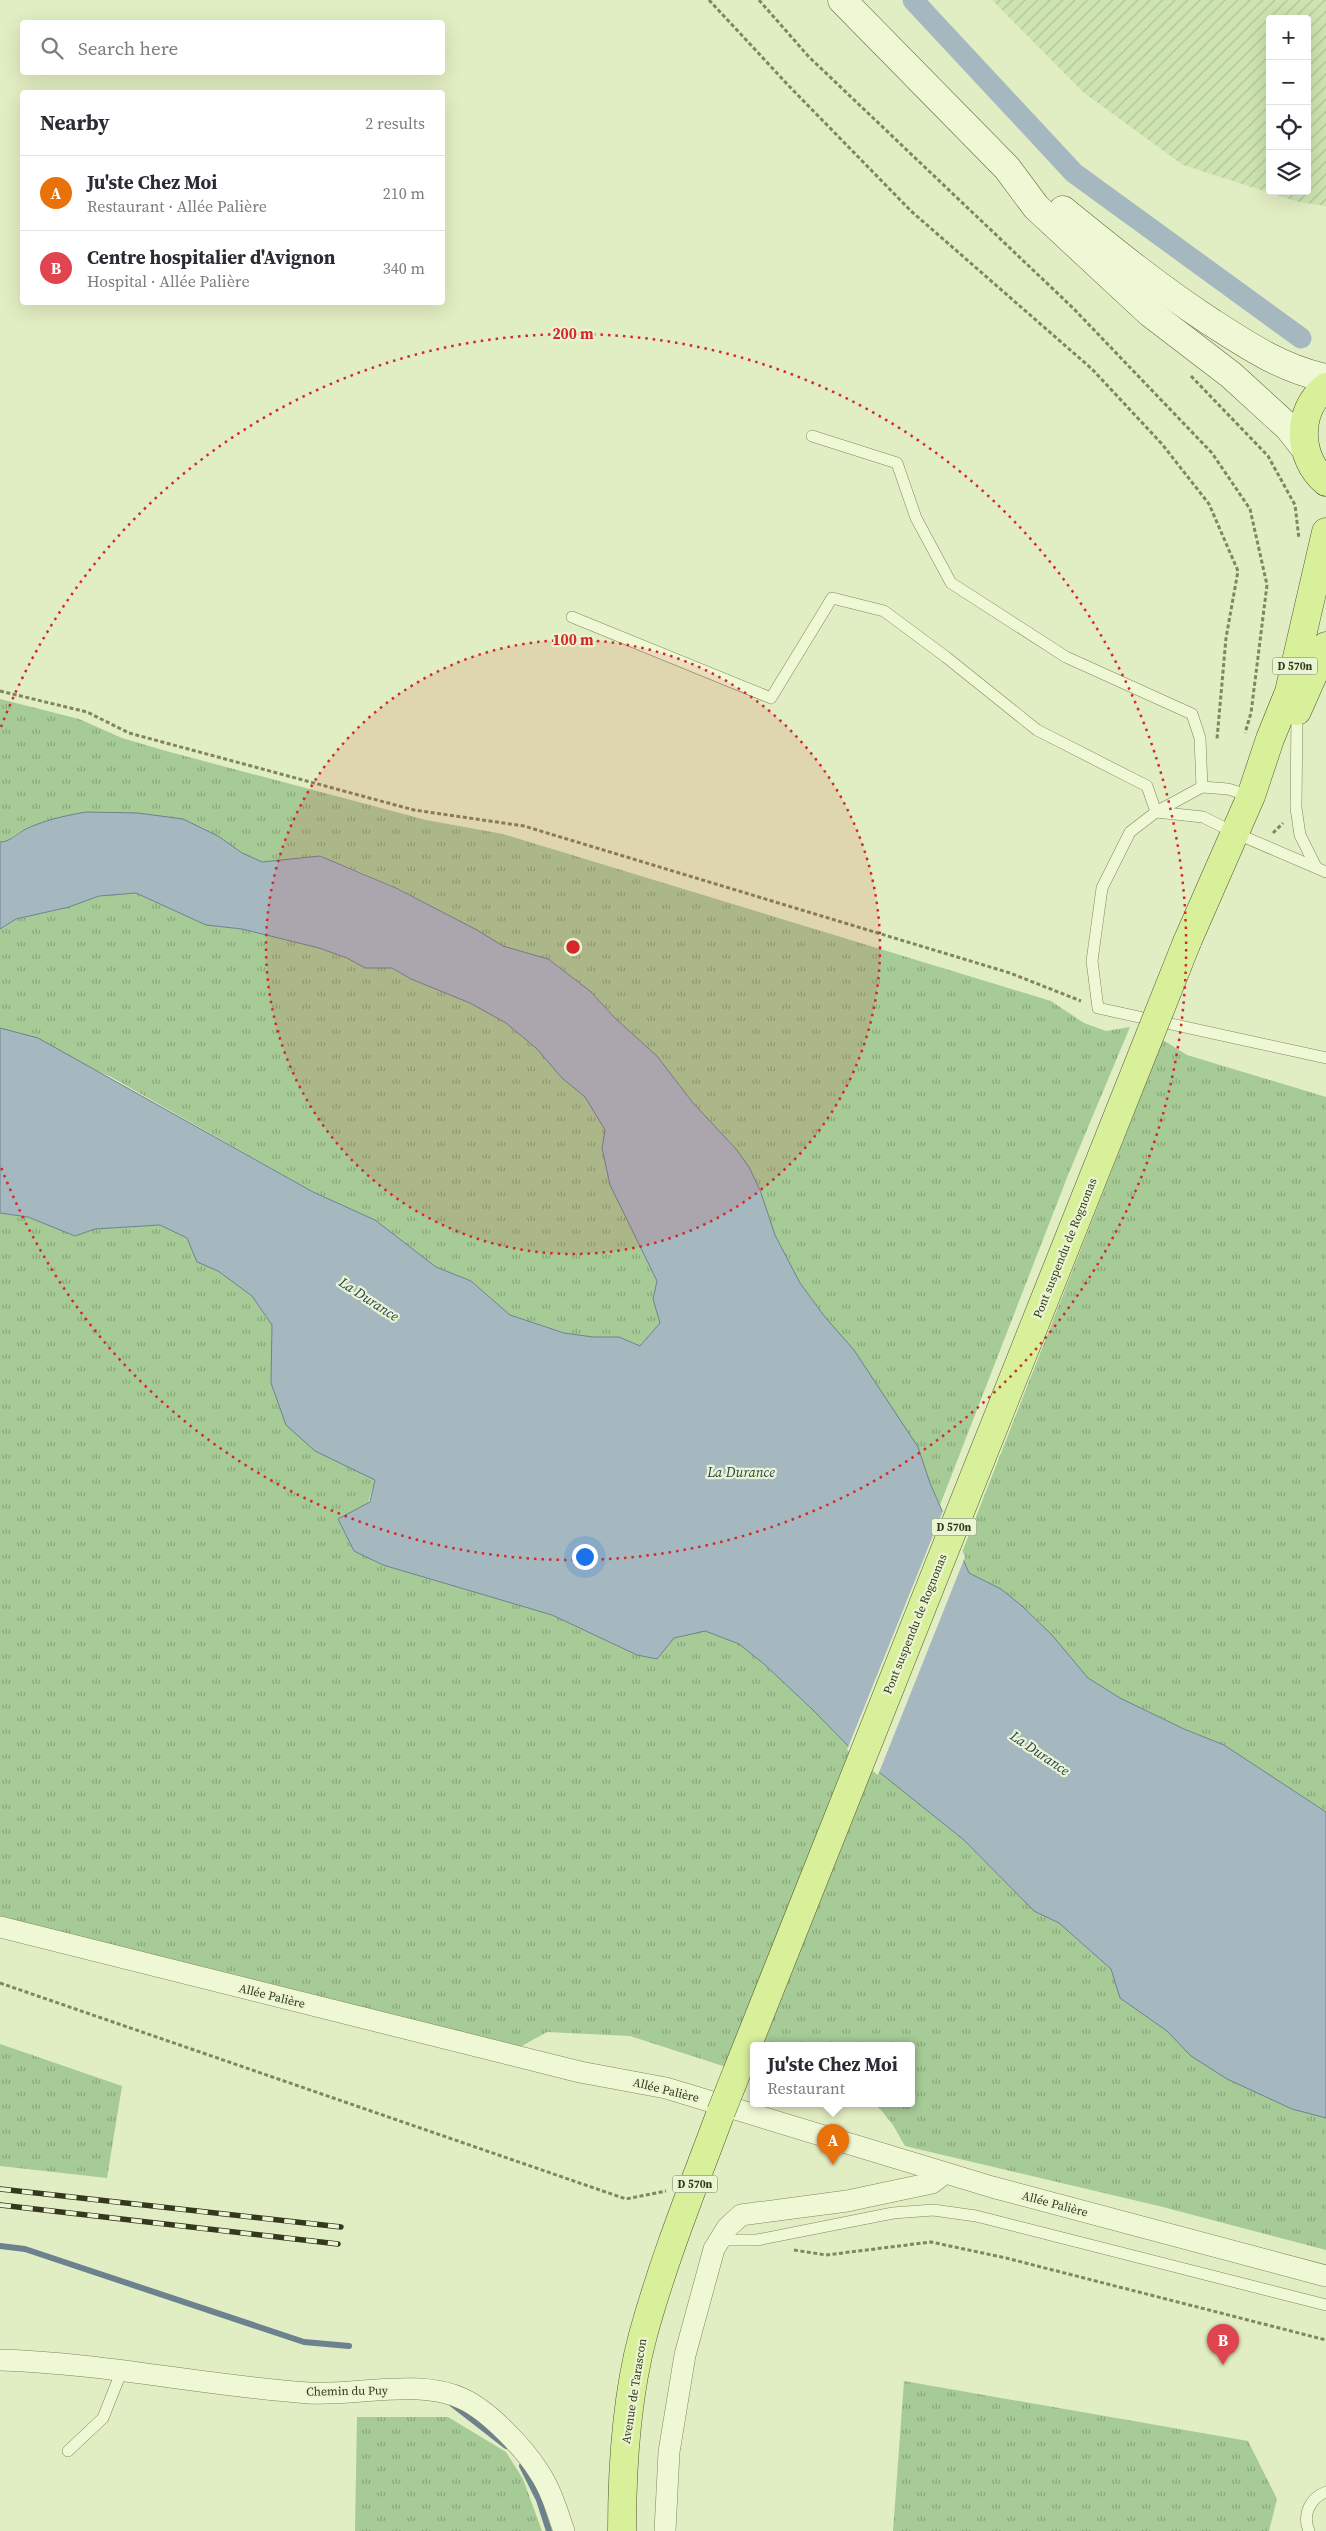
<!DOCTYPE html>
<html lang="en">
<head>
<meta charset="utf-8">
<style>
  body { margin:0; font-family:"Source Serif 4",serif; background:#f7f7f7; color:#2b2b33 }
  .controls { position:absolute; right:15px; top:15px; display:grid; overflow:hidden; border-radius:5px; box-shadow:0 5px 20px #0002 }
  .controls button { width:45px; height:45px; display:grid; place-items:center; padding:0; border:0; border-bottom:1px solid #e1e1e2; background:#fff; color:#2b2b33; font:25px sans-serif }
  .you { position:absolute; left:584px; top:1556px; width:18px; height:18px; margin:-12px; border:4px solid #fff; border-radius:50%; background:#1a73e8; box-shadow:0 0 0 8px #1a73e833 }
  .badge { display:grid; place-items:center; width:32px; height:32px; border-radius:50%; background:#0b8043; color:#fff; font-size:16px; font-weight:700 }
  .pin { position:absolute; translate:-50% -41px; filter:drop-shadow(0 1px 2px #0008) }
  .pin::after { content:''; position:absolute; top:26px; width:18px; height:15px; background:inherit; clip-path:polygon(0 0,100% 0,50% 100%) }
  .popup { position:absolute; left:750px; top:2042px; width:165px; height:65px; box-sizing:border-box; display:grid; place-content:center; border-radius:5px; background:#fff; filter:drop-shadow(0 1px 4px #0005); font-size:16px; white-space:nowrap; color:#7c7c81 }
  .popup b { font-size:19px; color:#2b2b33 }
  .popup::after { content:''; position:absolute; left:50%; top:100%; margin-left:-10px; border:10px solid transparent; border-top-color:#fff }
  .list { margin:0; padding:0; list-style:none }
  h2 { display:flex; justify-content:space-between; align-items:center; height:65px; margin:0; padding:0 20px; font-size:21px }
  h2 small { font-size:16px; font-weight:400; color:#7c7c81 }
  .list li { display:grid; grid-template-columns:32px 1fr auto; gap:15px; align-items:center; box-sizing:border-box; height:75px; padding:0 20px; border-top:1px solid #e1e1e2 }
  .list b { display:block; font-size:19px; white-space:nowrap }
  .list p { margin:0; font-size:16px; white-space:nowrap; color:#7c7c81 }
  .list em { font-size:16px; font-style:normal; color:#7c7c81 }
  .icon { flex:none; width:28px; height:28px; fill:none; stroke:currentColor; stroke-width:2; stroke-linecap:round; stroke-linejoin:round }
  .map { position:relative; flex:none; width:1326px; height:2531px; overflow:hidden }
  .search { position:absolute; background:#fff; box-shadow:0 5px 20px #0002; left:20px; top:20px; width:425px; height:55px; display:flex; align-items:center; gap:12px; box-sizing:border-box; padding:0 18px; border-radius:5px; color:#7c7c81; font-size:19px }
  .panel { position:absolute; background:#fff; box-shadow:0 5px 20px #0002; left:20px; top:90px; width:425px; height:215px; border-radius:5px }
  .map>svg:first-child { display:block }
  .farmland { fill:url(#farmland-furrows); fill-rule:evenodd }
  .grass { fill:url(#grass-tufts) }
  .water { fill:#a5b8c0; stroke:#6c828e }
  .pier { fill:#e1edc2 }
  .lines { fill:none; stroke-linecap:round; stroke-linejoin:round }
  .stream { stroke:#6c828e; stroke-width:6 }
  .canal { stroke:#a5b8c0; stroke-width:21 }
  .service-casing { stroke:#81875a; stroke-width:12 }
  .minor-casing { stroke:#81875a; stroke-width:22 }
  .secondary-casing { stroke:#65693d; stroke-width:29 }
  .primary-casing { stroke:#52552e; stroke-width:29 }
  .path { stroke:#81875a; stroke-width:3; stroke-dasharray:4 2.5; stroke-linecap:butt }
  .service { stroke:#eef8d5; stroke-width:11 }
  .minor { stroke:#eef8d5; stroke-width:21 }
  .secondary { stroke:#eef8d5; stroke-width:28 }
  .primary { stroke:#d8f09a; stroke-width:28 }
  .rail-casing { stroke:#35371e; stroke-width:5.5 }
  .rail { stroke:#eaf5d2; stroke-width:4; stroke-dasharray:11; stroke-linecap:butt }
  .primary-bridge-casing { stroke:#52552e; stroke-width:29; stroke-linecap:butt }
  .primary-bridge { stroke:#d8f09a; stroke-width:28 }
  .ring { fill:none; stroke:#d62828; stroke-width:2.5; stroke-dasharray:2.5 5 }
  .labels { text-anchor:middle; stroke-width:4.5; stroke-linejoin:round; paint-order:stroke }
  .shield { fill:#eaf5d2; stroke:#6b7054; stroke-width:1 }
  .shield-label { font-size:11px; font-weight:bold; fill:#35371e }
  .street-label { font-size:12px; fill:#35371e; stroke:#eaf5d2 }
  .water-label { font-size:14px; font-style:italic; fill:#2d4157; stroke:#eaf5d2 }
  .centre { fill:#d62828; stroke:#eaf5d2; stroke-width:2.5 }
  .ring-label { font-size:15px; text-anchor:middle; font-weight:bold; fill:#d62828; stroke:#eaf5d2; stroke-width:4.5; stroke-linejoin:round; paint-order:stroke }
</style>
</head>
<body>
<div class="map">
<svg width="1326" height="2531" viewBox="0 0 1326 2531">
  <defs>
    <pattern id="farmland-furrows" width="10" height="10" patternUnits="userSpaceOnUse" patternTransform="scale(1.25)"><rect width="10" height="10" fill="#cde3b0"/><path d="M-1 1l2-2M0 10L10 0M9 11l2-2" fill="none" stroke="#b1c397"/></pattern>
    <pattern id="grass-tufts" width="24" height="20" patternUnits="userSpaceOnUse" patternTransform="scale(1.25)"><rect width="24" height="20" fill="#a6cb96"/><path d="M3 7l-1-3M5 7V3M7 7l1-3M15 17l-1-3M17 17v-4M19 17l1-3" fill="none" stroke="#88a67a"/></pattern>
  </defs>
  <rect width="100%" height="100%" fill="#e1edc2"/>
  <path class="farmland" d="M 992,0 L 1326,0 L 1326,206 L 1299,202 L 1183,165 L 1083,92 ZM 1270,19 L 1307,19 L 1307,191 L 1270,191 Z"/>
  <g class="grass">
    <path d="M 0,699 L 79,719 L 122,738 L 166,751 L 426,820 L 503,834 L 1051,1001 L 1084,1023 L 1106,1031 L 1130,1027 L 1068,1175 L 940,1505 L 930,1483 L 825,1317 L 800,1283 L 775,1235 L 760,1190 L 736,1149 L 693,1103 L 657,1056 L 615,1018 L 590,991 L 548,959 L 503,946 L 477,930 L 397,888 L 360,872 L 320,856 L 262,862 L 242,853 L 218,836 L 22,830 L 6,842 L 0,842 Z"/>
    <path d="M 136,893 L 206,925 L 242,929 L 319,948 L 347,958 L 365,968 L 392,968 L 411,979 L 470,1003 L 506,1023 L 536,1048 L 562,1078 L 585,1097 L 605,1130 L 602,1148 L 610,1185 L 657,1281 L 653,1299 L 660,1323 L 640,1346 L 619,1337 L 593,1337 L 564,1333 L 510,1315 L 471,1281 L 436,1267 L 375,1220 L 313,1192 L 111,1077 L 0,1028 L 0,929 L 16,919 L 69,907 L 99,896 Z"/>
    <path d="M 1163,1040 L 1187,1055 L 1326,1097 L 1326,1812 L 1224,1745 L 1184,1729 L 1120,1698 L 1088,1678 L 1052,1635 L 1022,1606 L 1001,1589 L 969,1573 L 961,1555 Z"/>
    <path d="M 0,1213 L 28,1217 L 75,1236 L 95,1229 L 161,1225 L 187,1238 L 197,1262 L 218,1271 L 252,1296 L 272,1325 L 271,1383 L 315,1451 L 375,1480 L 354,1551 L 383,1565 L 552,1615 L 637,1655 L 657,1659 L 674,1638 L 705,1631 L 739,1644 L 764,1664 L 813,1710 L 854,1752 L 964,1840 L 1034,1911 L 1059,1923 L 1111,1969 L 1120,1998 L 1167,2031 L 1185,2049 L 1292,2109 L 1326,2118 L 1326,2250 L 1159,2206 L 905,2146 L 893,2125 L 876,2104 L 912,2104 L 912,2046 L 754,2046 L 754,2076 L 630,2036 L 547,2032 L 518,2048 L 0,1917 Z"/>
    <path d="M 0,2044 L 122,2086 L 107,2178 L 0,2166 Z"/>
    <path d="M 904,2381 L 1248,2441 L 1277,2499 L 1269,2531 L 893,2531 Z"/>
    <path d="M 357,2417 L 448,2417 L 506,2452 L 523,2479 L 542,2531 L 355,2531 Z"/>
  </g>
  <path class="water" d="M 86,812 L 138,813 L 183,819 L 218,836 L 242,853 L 262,862 L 320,856 L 396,888 L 477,930 L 503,946 L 548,959 L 590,991 L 615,1018 L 657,1056 L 693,1103 L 736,1149 L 749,1167 L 760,1190 L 775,1235 L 800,1283 L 825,1317 L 854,1350 L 918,1447 L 930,1483 L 969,1573 L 1001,1589 L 1022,1606 L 1052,1635 L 1088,1678 L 1120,1698 L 1184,1729 L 1224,1745 L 1326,1812 L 1326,2118 L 1292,2109 L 1227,2079 L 1191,2056 L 1167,2031 L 1120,1998 L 1111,1969 L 1059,1923 L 1034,1911 L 964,1840 L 854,1752 L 813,1710 L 764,1664 L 739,1644 L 705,1631 L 674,1638 L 657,1659 L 637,1655 L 552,1615 L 383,1565 L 354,1551 L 338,1519 L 370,1502 L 375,1480 L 315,1451 L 286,1425 L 271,1383 L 272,1325 L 252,1296 L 218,1271 L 197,1262 L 187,1238 L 160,1225 L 95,1229 L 75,1236 L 28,1217 L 0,1213 L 0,1028 L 38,1038 L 313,1192 L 375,1220 L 436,1267 L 471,1281 L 510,1315 L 564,1333 L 593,1337 L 619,1337 L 640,1346 L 660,1323 L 653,1299 L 657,1281 L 610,1185 L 602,1148 L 605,1130 L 585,1097 L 562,1078 L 536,1048 L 506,1023 L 470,1003 L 411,979 L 392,968 L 365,968 L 347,958 L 319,948 L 242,929 L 206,925 L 136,893 L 99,896 L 69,907 L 16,919 L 0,929 L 0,842 C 10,842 16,834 24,830 C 44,820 64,816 86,812 Z"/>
  <path class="pier" d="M 944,1508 L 965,1557 L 878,1775 L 847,1750 Z"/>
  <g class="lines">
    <g class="stream">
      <path d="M 0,2246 L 25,2249 L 304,2342 L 349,2346"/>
      <path d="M 452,2404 L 506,2446"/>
      <path d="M 522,2466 L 539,2500 L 549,2531"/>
    </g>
    <path class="canal" d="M 913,0 L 1074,173 L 1301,338"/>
    <g class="service-casing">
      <g id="service">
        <path d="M 812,436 L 897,463 L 916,518 L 951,583 L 1066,657 L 1192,714 L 1200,738 L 1202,787"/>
        <path d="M 572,617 L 771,698 L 832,598 L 884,611 L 946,657 L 1037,730 L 1147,786 L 1156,812"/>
        <path d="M 1297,713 L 1296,808 L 1300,835 L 1316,867"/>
        <path d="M 1251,796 L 1228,789 L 1202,787 L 1156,812 L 1130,832 L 1102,888 L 1092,961 L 1098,1008 L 1326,1058"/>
        <path d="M 1156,812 L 1203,817 L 1235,833 L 1326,872"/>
        <path d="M 720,2240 L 757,2240 L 893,2213 L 933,2210 L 976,2216 L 1326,2305"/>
        <path d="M 68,2451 L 103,2418 L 122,2370"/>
        <path d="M 1309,2531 C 1302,2515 1310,2498 1326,2492"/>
      </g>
    </g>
    <g class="minor-casing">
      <g id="minor">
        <path d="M 0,1927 L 580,2072 L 666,2088 L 992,2187 L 1326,2276"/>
        <path d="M 0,2360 C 104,2363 206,2386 309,2393 C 357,2396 419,2378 463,2399 C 489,2411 524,2448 539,2472 C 551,2490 557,2511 564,2531"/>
        <path d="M 665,2531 L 669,2452 L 685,2355 L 714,2249 L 727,2228 L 741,2215 L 847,2201 L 932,2183 L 945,2173"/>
      </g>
    </g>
    <g class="secondary-casing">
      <g id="secondary">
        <path d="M 842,0 L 1007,168 L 1036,207 L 1150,313 L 1231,375 L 1289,428 L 1304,447"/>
        <path d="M 1063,210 C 1111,249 1159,288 1211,322 C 1248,346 1283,369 1326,378"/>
      </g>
    </g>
    <g class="primary-casing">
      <g id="primary">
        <path d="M 1326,387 C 1296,410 1297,458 1326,482"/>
        <path d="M 1297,711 L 1326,646"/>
        <path d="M 1187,942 L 1251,796 L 1270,739 L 1289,692 L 1326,532"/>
        <path d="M 622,2531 C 622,2465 626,2398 643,2335 C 664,2258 694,2185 721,2112"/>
      </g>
    </g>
    <g class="path">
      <path d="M 709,0 L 788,85 L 911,211 L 1092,369 L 1162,444 L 1209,504 L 1238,571 L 1226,638 L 1217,739"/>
      <path d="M 759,0 L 809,57 L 1073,308 L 1212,453 L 1250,509 L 1267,585 L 1251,713 L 1245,733"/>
      <path d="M 1191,376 L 1268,456 L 1295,505 L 1299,539"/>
      <path d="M 0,691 L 87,712 L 129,733 L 414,810 L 524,826 L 1010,973 L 1081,1001"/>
      <path d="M 1273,833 L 1283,823"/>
      <path d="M 0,1983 L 626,2199 L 666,2191"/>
      <path d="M 794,2250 L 826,2255 L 931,2242 L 1006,2258 L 1326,2340"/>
    </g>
    <use href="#service" class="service"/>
    <use href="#minor" class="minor"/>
    <use href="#secondary" class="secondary"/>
    <use href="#primary" class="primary"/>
    <g class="rail-casing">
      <g id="rail">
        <path d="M 0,2189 L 341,2227"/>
        <path d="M 0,2205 L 338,2244"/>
      </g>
    </g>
    <use href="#rail" class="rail"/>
    <g class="primary-bridge-casing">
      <path id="primary-bridge" d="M 721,2112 L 1187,942"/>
    </g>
    <use href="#primary-bridge" class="primary-bridge"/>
  </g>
  <circle cx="573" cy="947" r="307" fill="#d62828" fill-opacity=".12"/>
  <g class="ring">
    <circle cx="573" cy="947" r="307"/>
    <path d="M1 727A613 613 0 1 1 1 1167"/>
  </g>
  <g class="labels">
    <g class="shield">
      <rect x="1272.5" y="657.5" width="45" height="17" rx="4"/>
      <rect x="931.5" y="1518.5" width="45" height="17" rx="4"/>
      <rect x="672.5" y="2175.5" width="45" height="17" rx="4"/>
    </g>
    <g class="shield-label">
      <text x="1295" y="670">D 570n</text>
      <text x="954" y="1531">D 570n</text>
      <text x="695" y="2188">D 570n</text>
    </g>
    <g class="street-label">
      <text transform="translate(1065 1248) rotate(-68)" y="4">Pont suspendu de Rognonas</text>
      <text transform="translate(915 1624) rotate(-68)" y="4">Pont suspendu de Rognonas</text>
      <text transform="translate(272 1996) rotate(14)" y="4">Allée Palière</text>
      <text transform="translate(666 2090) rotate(14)" y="4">Allée Palière</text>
      <text transform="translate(1055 2204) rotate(15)" y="4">Allée Palière</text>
      <text transform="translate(347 2391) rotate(-1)" y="4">Chemin du Puy</text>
      <text transform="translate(634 2391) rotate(-81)" y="4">Avenue de Tarascon</text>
    </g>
    <g class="water-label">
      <text transform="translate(369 1299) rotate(33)" y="5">La Durance</text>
      <text x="741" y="1477">La Durance</text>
      <text transform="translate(1040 1753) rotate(34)" y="5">La Durance</text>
    </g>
  </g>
  <circle cx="573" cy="947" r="8" class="centre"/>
  <g class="ring-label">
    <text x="573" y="339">200 m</text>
    <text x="573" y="645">100 m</text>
  </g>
</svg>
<div class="controls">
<button>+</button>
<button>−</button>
<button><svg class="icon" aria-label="locate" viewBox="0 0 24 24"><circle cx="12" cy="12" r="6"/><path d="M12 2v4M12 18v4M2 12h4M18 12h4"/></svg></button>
<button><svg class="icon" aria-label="layers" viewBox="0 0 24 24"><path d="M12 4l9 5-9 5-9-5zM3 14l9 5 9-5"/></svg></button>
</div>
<div class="you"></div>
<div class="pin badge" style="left:833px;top:2165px;background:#e8710a">A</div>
<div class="popup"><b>Ju'ste Chez Moi</b>Restaurant</div>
<div class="pin badge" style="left:1223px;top:2365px;background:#e0444e">B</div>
<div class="search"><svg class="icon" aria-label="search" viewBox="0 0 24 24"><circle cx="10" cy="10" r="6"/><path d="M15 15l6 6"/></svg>Search here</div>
<section class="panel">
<h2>Nearby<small>2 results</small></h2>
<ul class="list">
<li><span class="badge" style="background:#e8710a">A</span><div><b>Ju'ste Chez Moi</b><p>Restaurant · Allée Palière</p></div><em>210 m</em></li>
<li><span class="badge" style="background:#e0444e">B</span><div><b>Centre hospitalier d'Avignon</b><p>Hospital · Allée Palière</p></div><em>340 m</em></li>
</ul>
</section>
</div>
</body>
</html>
